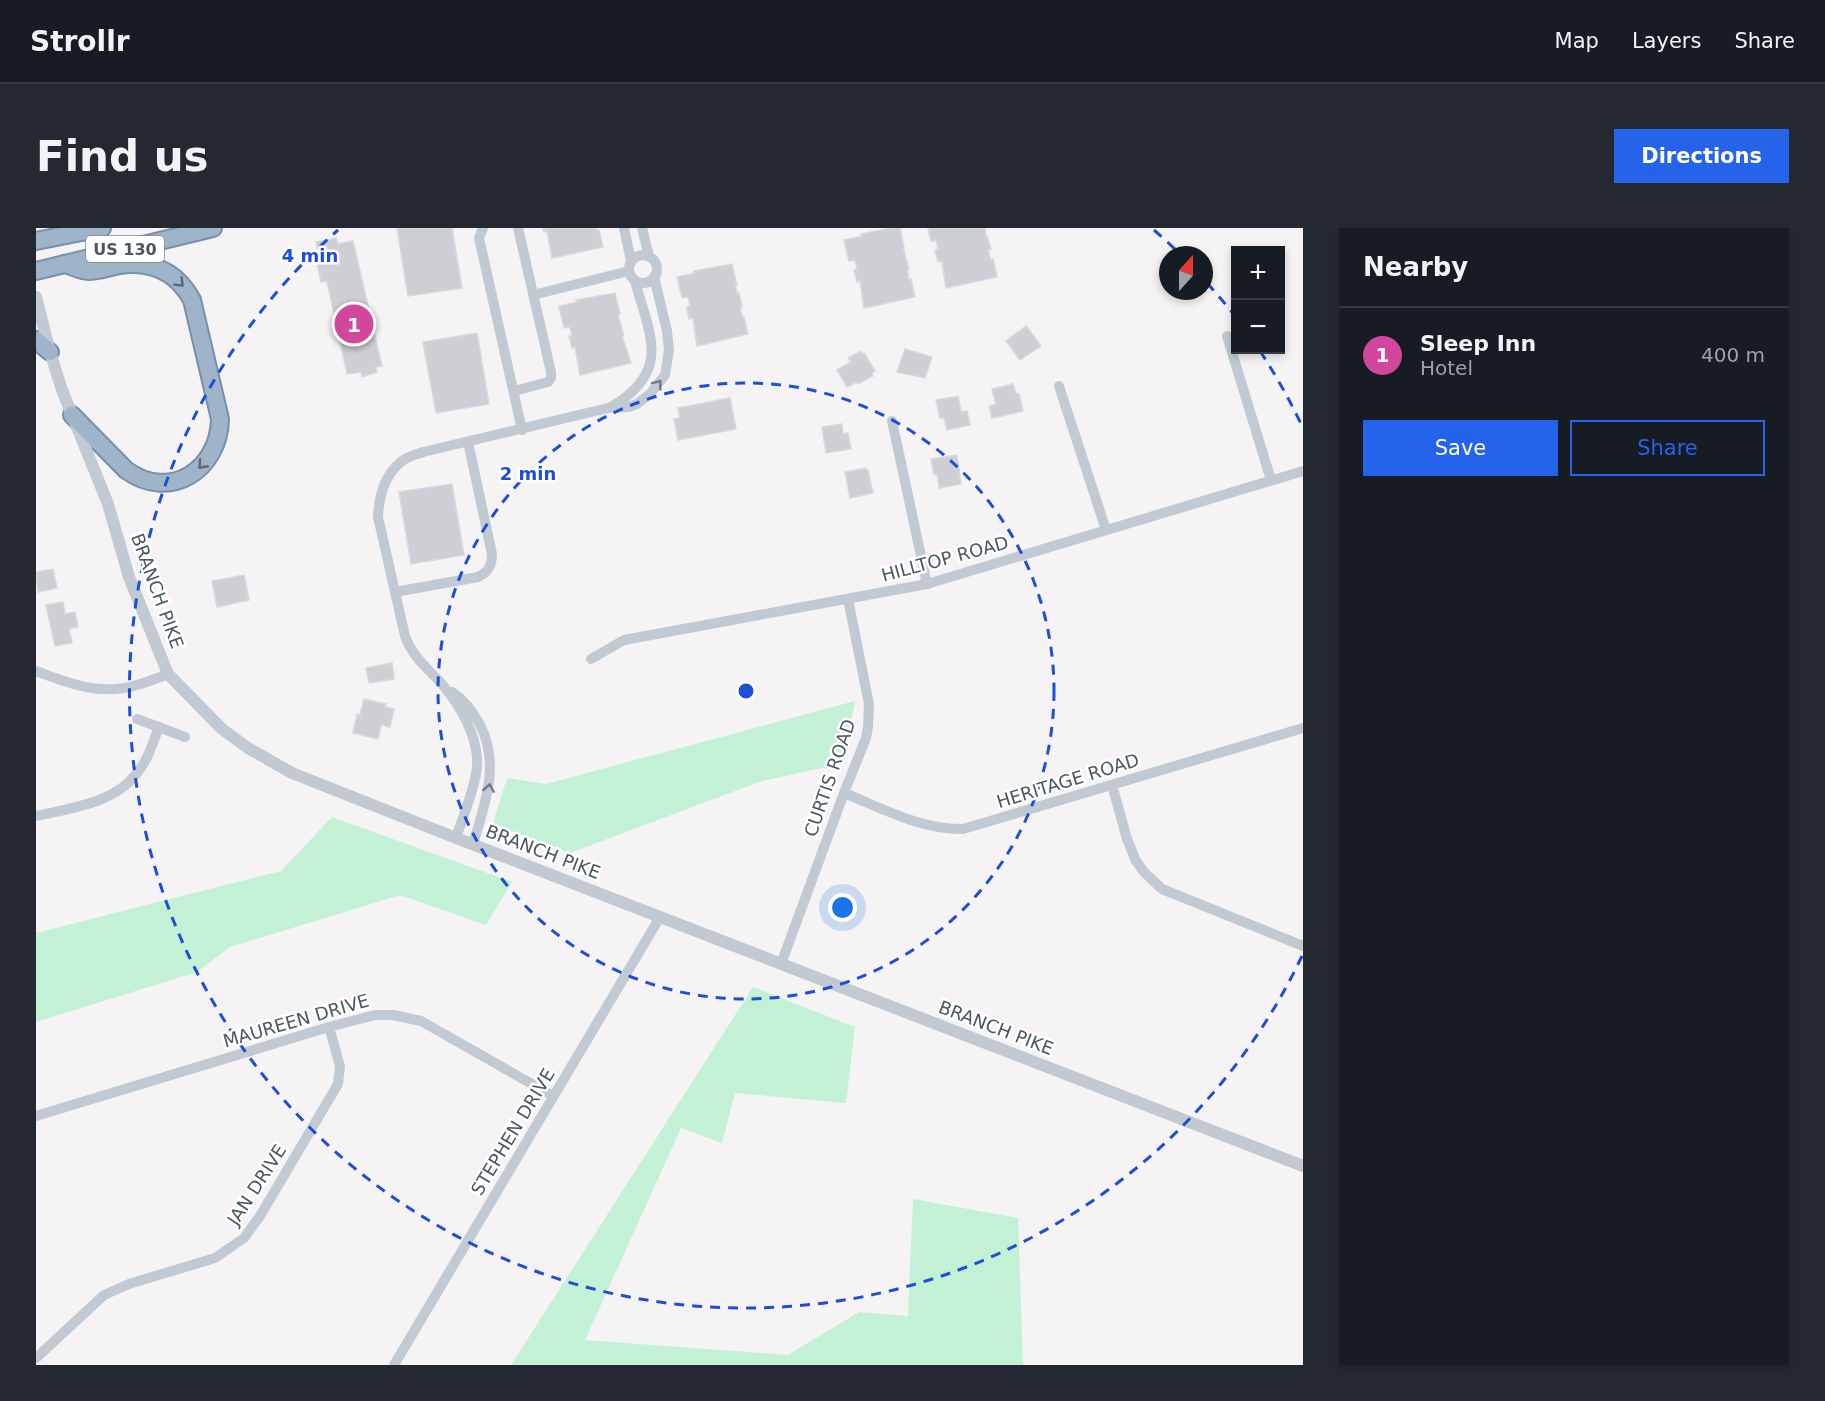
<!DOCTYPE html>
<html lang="en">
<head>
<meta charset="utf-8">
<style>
  body { margin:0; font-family:"DejaVu Sans",sans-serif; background:#242831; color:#f1f3f6 }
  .controls { position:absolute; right:18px; top:18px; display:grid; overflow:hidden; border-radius:0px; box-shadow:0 3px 9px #0003 }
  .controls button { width:54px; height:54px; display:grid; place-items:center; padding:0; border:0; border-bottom:2px solid #363941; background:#171b24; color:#f1f3f6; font:30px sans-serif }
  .compass { position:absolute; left:1123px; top:18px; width:54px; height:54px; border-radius:50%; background:#171b24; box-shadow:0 3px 9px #0003; rotate:21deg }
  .you { position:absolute; left:807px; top:680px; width:21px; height:21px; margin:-15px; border:4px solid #fff; border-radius:50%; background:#1a73e8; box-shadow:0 0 0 9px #1a73e833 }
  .badge { display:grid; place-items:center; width:39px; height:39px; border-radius:50%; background:#2563eb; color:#fff; font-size:20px; font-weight:700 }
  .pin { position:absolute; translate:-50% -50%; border:3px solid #fff; box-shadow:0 2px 6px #0006 }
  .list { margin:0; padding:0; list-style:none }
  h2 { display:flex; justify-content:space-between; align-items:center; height:78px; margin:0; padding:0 24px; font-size:26px }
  h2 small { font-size:20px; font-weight:400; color:#9ea1a6 }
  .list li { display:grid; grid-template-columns:39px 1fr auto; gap:18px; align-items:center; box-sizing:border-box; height:96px; padding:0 24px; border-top:2px solid #363941 }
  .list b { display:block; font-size:22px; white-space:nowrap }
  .list p { margin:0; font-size:20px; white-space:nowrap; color:#9ea1a6 }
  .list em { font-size:20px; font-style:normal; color:#9ea1a6 }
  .actions { display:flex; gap:12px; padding:18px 24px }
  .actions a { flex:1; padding:14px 0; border:2px solid #2563eb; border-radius:0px; text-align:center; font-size:21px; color:#2563eb }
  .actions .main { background:#2563eb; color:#fff }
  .map { position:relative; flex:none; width:1267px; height:1137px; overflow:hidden; border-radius:0px }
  header { display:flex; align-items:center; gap:36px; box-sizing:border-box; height:84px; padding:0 30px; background:#171b24; border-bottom:2px solid #363941 }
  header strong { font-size:28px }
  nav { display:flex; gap:33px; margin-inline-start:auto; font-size:21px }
  .intro { display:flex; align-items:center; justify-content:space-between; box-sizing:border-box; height:144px; padding:0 36px }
  h1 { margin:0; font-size:42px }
  .button { padding:15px 27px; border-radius:0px; background:#2563eb; color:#fff; font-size:21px; font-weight:700 }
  main { display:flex; gap:36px; padding:0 36px }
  aside { flex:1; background:#171b24; border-radius:0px; box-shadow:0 3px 9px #0003 }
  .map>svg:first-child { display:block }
  .green { fill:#c3f1d5 }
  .building { fill:#cdcfd5; stroke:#d7d9de; stroke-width:1.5 }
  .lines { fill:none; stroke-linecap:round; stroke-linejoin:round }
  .trunk-casing { stroke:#7690ad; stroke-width:20 }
  .minor { stroke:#c1cad2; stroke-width:10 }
  .tertiary { stroke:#c1cad2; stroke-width:12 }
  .trunk { stroke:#9fb4c9; stroke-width:16 }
  .oneway { stroke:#5b6976 }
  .oneway2 { stroke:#6e7983 }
  .ring { fill:none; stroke:#1d4ed8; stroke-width:3; stroke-dasharray:10 8 }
  .labels { text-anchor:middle; stroke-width:5; stroke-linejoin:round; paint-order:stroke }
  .shield { fill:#fff; stroke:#808990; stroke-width:1.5 }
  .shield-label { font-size:16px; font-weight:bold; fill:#4a5661 }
  .street-label { font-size:18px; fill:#4a5661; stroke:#fff }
  .centre { fill:#1d4ed8; stroke:#fff; stroke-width:3 }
  .ring-label { font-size:18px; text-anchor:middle; font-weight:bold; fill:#1d4ed8; stroke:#fff; stroke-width:5; stroke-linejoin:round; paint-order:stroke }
</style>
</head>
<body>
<header>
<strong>Strollr</strong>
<nav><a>Map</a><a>Layers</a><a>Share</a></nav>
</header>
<div class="intro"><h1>Find us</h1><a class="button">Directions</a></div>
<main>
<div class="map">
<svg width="1267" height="1137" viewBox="0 0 1267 1137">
  <rect width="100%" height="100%" fill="#f5f3f3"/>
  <g class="green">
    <path d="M 819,473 L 808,535 L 723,554 L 534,625 L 457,596 L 471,550 L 510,556 Z"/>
    <path d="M 296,589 L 476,654 L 450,697 L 364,667 L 194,719 L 161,744 L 0,794 L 0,705 L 245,643 Z"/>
    <path d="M 717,759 L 819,799 L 810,875 L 699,865 L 686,915 L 645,900 L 549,1112 L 752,1127 L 823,1084 L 872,1088 L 877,971 L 982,990 L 987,1137 L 475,1137 Z"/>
  </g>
  <g class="building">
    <path d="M 361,0 L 416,0 L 426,60 L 372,68 Z"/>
    <path d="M 507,0 L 560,0 L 560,2 L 563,2 L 567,19 L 516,30 L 511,3 L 508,4 Z"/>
    <path d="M 856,0 L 864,0 L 868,20 L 867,20 L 873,41 L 871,42 L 873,52 L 875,51 L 879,69 L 828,80 L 824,53 L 821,54 L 818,42 L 821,41 L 819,32 L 813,33 L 808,12 L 826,8 L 825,6 Z"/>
    <path d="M 892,0 L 949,0 L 950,8 L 951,8 L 955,21 L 952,22 L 955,32 L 957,31 L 961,49 L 910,60 L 906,33 L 902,34 L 899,22 L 902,21 L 900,12 L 895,13 Z"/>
    <path d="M 300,10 L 302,16 L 317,13 L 346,138 L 339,139 L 341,144 L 326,149 L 325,144 L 311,146 L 291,53 L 285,54 L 279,24 L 282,23 L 280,14 Z"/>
    <path d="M 696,36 L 701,57 L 699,57 L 701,65 L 703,65 L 706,79 L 704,79 L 706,89 L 708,89 L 712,106 L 661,118 L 657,90 L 653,91 L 651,79 L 654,78 L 652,69 L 646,70 L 641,49 L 659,45 L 658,43 Z"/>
    <path d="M 579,65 L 584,86 L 582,87 L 588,108 L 586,108 L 595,135 L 544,147 L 539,119 L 536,120 L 533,108 L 536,108 L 534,99 L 528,100 L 523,78 L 541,74 L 540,72 Z"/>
    <path d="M 990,98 L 1005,118 L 984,132 L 970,113 Z"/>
    <path d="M 441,105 L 453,176 L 400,185 L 387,114 Z"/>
    <path d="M 869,121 L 896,129 L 889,150 L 861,144 Z"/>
    <path d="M 825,123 L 826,126 L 828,125 L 839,143 L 836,145 L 837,148 L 822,156 L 821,154 L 811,159 L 801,142 L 815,134 L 812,130 Z"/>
    <path d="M 977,156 L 980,166 L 983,166 L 987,183 L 956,190 L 953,178 L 960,176 L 956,161 Z"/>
    <path d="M 922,168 L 925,184 L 931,183 L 934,197 L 911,202 L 908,190 L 904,190 L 900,172 Z"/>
    <path d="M 694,170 L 700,201 L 642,212 L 638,191 L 644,190 L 642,180 Z"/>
    <path d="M 806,196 L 807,206 L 812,205 L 815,221 L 790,225 L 786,199 Z"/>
    <path d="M 921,227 L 925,256 L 903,260 L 901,246 L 898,247 L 895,231 Z"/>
    <path d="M 830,240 L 830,242 L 832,242 L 837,265 L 814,270 L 809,244 Z"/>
    <path d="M 416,256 L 428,327 L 375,336 L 363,264 Z"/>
    <path d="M 17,341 L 21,360 L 2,364 L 0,344 Z"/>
    <path d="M 208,347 L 213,372 L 181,379 L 176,353 Z"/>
    <path d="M 27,374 L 29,386 L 39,384 L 42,399 L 33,401 L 36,415 L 19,418 L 10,377 Z"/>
    <path d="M 356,435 L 358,451 L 333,455 L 330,440 Z"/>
    <path d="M 328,471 L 350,476 L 349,479 L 358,481 L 354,499 L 345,497 L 342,511 L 317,505 L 321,486 L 324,487 Z"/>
  </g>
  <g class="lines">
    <g class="trunk-casing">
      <g id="trunk">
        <path d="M 0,13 L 66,0"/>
        <path d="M 29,36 C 36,38 45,43 52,43 C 66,43 80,36 94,36 C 123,35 143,48 156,72 L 184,191 C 183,242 134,274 90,242 L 36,187"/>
        <path d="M 0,43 L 177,0"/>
        <path d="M 0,112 L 14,124"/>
      </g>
    </g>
    <g class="minor">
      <path d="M 447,0 L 443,10 L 486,202"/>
      <path d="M 588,0 L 595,33"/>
      <path d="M 606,0 L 613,28"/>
      <circle cx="607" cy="41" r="14"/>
      <path d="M 497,67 L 593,43"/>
      <path d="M 1191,108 L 1235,252"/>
      <path d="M 1023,158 L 1070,302"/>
      <path d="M 478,163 L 512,154 L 515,150 L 515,144 L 482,0"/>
      <path d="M 575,179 C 636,143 614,108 599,53"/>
      <path d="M 856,193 L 891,356"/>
      <path d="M 359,364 L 442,349 C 452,344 456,338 456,326 L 432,214"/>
      <path d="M 555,431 L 588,412 L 891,356 L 1267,243"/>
      <path d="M 0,443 C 33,456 66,468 101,457 C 111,454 122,450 132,446"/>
      <path d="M 416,464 C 428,472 436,482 443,495 C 465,535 449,576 437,616"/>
      <path d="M 101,491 L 149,509"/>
      <path d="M 1076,557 L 1091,611 L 1100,633 L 1108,644 L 1126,661 L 1267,718"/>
      <path d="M 808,565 C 846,580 885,602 927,601 L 1267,500"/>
      <path d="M 0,588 C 34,580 78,576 101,545 C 112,532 117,514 123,499"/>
      <path d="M 420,610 C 427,588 439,561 441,539 C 443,509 424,477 405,455 C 391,440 376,428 369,408 L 342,289 C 343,267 349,244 369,231 C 374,228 382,226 387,224 L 572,180 L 592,179 L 601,176 L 614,166 L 629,147 L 633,122 L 631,103 L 618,49"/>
      <path d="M 745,736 L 808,565 L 830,510 L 832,499 L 833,476 L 812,371"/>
      <path d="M 0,888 L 293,799 L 339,787 L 357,787 L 385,793 L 517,868"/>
      <path d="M 0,1130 L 68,1067 L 93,1056 L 179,1030 L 208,1010 L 224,988 L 302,856 L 304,838 L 293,799"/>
      <path d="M 358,1137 L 624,689"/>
    </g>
    <path class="tertiary" d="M 0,69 L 14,124 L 26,162 L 72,276 L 93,349 L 132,446 L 186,501 L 212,520 L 256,545 L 420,610 L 1267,938"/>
    <use href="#trunk" class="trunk"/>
  </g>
  <defs><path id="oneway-chevron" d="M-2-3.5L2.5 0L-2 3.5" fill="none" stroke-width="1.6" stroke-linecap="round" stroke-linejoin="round" transform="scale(1.5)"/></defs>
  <g class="oneway">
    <use href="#oneway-chevron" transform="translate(144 55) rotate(45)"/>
    <use href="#oneway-chevron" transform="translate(166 237) rotate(132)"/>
  </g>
  <g class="oneway2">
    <use href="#oneway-chevron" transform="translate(622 156) rotate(-52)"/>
    <use href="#oneway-chevron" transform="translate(453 560) rotate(-81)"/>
  </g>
  <g class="ring">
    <circle cx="710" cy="463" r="308"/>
    <path d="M1266 728A616 616 0 1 1 302 2M1118 2A616 616 0 0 1 1142 24M1171 55A616 616 0 0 1 1199 88M1224 123A616 616 0 0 1 1266 198"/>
  </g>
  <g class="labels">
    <rect class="shield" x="50" y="8" width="78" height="26" rx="4.5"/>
    <g class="shield-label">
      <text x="89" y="27">US 130</text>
    </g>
    <g class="street-label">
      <text transform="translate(909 331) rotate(-15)" y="6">HILLTOP ROAD</text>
      <text transform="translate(121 363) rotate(70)" y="6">BRANCH PIKE</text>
      <text transform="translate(794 550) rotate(-71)" y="6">CURTIS ROAD</text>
      <text transform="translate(1032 553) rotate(-17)" y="6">HERITAGE ROAD</text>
      <text transform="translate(507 624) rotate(21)" y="6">BRANCH PIKE</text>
      <text transform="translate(260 793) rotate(-16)" y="6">MAUREEN DRIVE</text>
      <text transform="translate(960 800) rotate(21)" y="6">BRANCH PIKE</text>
      <text transform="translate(477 904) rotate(-59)" y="6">STEPHEN DRIVE</text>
      <text transform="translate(221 957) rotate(-57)" y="6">JAN DRIVE</text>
    </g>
  </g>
  <circle cx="710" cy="463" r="9" class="centre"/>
  <g class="ring-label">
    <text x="274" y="34">4 min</text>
    <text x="492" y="252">2 min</text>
  </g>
</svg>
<div class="controls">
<button>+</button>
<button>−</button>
</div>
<svg class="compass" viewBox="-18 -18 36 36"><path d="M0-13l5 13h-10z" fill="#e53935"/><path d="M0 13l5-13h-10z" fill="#9ea1a6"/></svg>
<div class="you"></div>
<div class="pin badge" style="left:318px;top:96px;background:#d1479c">1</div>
</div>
<aside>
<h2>Nearby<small></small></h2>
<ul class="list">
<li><span class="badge" style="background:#d1479c">1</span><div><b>Sleep Inn</b><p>Hotel</p></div><em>400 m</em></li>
</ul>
<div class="actions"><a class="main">Save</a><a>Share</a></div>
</aside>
</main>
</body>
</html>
